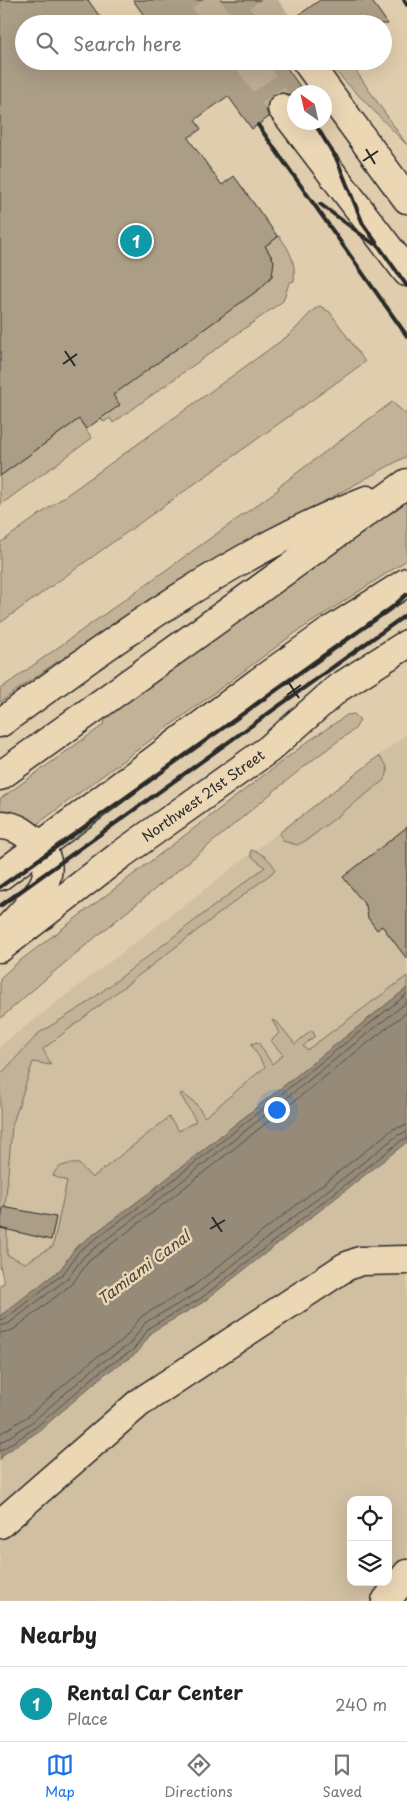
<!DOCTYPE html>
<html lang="en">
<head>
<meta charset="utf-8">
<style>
  body { margin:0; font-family:"Playpen Sans",sans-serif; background:#f6f6f6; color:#222 }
  .controls { position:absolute; right:15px; bottom:15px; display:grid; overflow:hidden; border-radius:10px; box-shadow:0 5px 20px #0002 }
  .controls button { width:45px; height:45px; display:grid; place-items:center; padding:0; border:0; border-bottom:1px solid #e0e0e0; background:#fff; color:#222; font:25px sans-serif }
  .compass { position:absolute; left:287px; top:85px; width:45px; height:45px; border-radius:50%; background:#fff; box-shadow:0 5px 20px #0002; rotate:326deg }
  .you { position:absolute; left:276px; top:1109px; width:18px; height:18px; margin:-12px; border:4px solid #fff; border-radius:50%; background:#1a73e8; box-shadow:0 0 0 8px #1a73e833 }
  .badge { display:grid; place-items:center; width:32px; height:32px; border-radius:50%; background:#1a73e8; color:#fff; font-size:16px; font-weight:700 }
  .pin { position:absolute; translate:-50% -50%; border:2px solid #fff; box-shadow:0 1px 5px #0006 }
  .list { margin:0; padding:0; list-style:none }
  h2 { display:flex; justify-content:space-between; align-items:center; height:65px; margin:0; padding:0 20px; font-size:21px }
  h2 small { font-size:16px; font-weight:400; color:#767676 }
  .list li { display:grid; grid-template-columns:32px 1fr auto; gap:15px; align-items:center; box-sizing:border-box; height:75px; padding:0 20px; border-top:1px solid #e0e0e0 }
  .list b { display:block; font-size:19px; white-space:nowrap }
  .list p { margin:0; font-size:16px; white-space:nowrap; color:#767676 }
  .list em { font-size:16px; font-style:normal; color:#767676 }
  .icon { flex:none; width:28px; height:28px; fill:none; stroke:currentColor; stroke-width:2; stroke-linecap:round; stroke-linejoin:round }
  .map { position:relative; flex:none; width:407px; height:1601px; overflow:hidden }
  .search { position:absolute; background:#fff; box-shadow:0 5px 20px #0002; left:15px; right:15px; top:15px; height:55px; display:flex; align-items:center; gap:12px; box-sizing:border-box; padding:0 18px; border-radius:28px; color:#767676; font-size:19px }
  .sheet { height:140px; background:#fff }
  nav { display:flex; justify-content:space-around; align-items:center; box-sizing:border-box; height:70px; border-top:1px solid #e0e0e0; background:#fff; font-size:14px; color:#767676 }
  nav a { display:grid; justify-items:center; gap:2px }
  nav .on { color:#1a73e8 }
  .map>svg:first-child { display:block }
  .built { fill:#d0bfa1; fill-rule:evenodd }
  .green { fill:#c2b297; stroke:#766e61 }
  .water { fill:#968a78; stroke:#6b6459 }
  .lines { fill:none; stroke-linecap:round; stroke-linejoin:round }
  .shore { stroke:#56514a; stroke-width:1 }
  .building { fill:#ab9d86; stroke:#2b2b2b }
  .minor-tunnel { stroke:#bcad93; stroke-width:28; stroke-dasharray:28 14; stroke-linecap:butt }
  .minor-casing { stroke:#2b2b2b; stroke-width:31 }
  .major-casing { stroke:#2b2b2b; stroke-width:31 }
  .highway-casing { stroke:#2b2b2b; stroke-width:31 }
  .minor { stroke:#ecd7b5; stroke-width:28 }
  .major { stroke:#ecd7b5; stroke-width:28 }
  .highway { stroke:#ecd7b5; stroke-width:28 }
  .rail { stroke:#2b2b2b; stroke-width:4 }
  .ticks { fill:none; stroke:#2b2b2b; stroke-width:2 }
  .labels { text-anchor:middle; stroke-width:5; stroke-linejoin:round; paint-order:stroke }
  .street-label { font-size:14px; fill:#2b2b2b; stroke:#ecd7b5 }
  .water-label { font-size:15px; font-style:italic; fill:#46433e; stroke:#ecd7b5 }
</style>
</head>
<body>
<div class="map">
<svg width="407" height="1601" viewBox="0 0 407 1601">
  <rect width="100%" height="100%" fill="#e0cdad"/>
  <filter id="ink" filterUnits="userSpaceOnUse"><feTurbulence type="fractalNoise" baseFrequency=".02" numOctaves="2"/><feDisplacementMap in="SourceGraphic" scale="10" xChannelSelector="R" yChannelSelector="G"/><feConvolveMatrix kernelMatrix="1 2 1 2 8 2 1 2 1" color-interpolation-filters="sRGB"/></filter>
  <g filter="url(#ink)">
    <g class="built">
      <path d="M 407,734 L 407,988 L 145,1196 L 25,1264 L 7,1255 L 7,1229 L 0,1228 L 3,1207 L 0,1193 L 0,1046 Z"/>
      <path d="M 407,1142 L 407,1601 L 0,1601 L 0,1460 L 4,1454 L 39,1431 L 105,1374 L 137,1353 L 153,1331 L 202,1303 ZM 351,1500 L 388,1500 L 388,1582 L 351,1582 Z"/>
    </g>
    <g class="green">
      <path d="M 346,61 L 349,61 L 407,145 L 334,70 Z"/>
      <path d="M 279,236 C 290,250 296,262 294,281 L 289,283 L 283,301 L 113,423 L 110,418 L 104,422 L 101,418 L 113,395 L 274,261 L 265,246 Z"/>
      <path d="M 320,306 L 330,312 L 365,362 L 0,623 L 0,543 L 289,335 C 298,328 312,308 320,306 Z"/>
      <path d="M 392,402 L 407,415 L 407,456 L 303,513 L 66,659 L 58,661 L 0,702 L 0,689 L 279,489 L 278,487 Z"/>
      <path d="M 79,419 L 92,438 L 0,505 L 0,476 Z"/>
      <path d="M 407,501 L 407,560 L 295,633 L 36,825 L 0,815 L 0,799 L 102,726 L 108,716 Z"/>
      <path d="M 354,714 L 360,720 L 355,729 C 300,767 250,812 198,854 C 131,909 64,961 0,1019 L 0,978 L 17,963 L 310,740 L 347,715 Z"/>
      <path d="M 379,756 C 387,763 391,772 383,781 L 307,840 L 297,845 L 283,841 L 279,833 Z"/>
      <path d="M 251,850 C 261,852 271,860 275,869 L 272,873 L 43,1049 L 51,1065 L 33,1062 L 12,1126 L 5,1208 L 0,1226 L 0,1075 L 39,1033 L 83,1006 L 265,867 L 251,856 Z"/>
      <path d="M 407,976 L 407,988 L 145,1196 L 75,1248 L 61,1269 L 0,1316 L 0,1285 L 4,1283 L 0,1266 L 0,1228 L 7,1229 L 7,1255 L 25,1263 L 53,1246 L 67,1181 L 53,1176 C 56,1165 68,1163 79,1164 L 92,1178 L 169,1117 L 179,1131 L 196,1121 L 180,1094 L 182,1093 L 195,1103 L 205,1117 L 265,1067 L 251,1044 L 258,1042 L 272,1064 L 283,1055 L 271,1041 L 279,1033 L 272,1020 L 278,1023 L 295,1044 L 312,1030 L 315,1036 L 303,1046 L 307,1050 Z"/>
    </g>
    <path class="water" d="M 407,988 L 407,1142 L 202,1303 L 153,1331 L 137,1353 L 105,1374 L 39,1431 L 4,1454 L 0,1460 L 0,1316 L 61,1269 L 75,1248 L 145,1196 Z"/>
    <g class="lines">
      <g class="shore">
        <path d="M 0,1320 L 5,1319 L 64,1273 L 79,1251 L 148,1200 L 407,994"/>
        <path d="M 0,1326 L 8,1324 L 68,1278 L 84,1256 L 152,1205 L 407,1002"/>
        <path d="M 0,1333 L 13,1330 L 72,1284 L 89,1261 L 156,1210 L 407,1012"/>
        <path d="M 0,1434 L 28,1416 L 94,1359 L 123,1340 L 142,1316 L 192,1287 L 393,1129 L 407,1125"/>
        <path d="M 0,1443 L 32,1422 L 98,1365 L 129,1345 L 146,1322 L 196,1294 L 398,1135 L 407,1132"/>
        <path d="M 0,1451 L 36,1427 L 102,1370 L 133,1350 L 150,1327 L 200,1299 L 402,1140 L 407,1138"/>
      </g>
    </g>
    <g class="building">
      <path d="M 0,0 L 88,0 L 105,24 L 24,24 L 24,61 L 282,61 L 304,92 L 294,92 L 294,99 L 288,93 L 280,92 L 273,95 L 267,102 L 266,110 L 269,117 L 252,129 L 228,96 L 195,120 L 201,129 L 188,138 L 222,185 L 234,176 L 278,237 L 265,246 L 274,261 L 272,276 L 261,288 L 113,395 L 120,405 L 86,429 L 79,419 L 0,476 Z"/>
      <path d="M 133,0 L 262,0 L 279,24 L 150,24 Z"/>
      <path d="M 320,0 L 371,0 L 388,24 L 286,24 Z"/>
      <path d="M 407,827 L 407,959 L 382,926 L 377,930 L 368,918 L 366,906 L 343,877 Z"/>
      <path d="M 3,1207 L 56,1217 L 51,1240 L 0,1228 Z"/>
    </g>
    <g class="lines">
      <g class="minor-tunnel">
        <path d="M 203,0 L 221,24"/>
        <path d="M 261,0 L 278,24"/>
        <path d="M 248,61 L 282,108"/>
      </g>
      <g class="minor-casing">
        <g id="minor">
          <path d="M 306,61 L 407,199"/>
          <path d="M 282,108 L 407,272"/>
          <path d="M 386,1601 L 407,1574"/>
        </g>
      </g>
      <g class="major-casing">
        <g id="major">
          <path d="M 0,825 C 13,825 24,831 34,841 C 66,872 34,900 11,925"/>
          <path d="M 0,876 L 260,681 L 333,629 L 407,582"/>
          <path id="s1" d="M 0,948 L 119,856 L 269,749 L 338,688 L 407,644"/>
        </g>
      </g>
      <g class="highway-casing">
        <g id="highway">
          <path d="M 0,723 C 115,639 233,552 367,500"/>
          <path d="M 0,776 L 407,483"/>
          <path d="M 0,1524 L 139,1403 L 345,1267 L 360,1261 L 407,1260"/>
        </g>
      </g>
      <use href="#minor" class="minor"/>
      <use href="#major" class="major"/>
      <use href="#highway" class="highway"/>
      <g class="rail">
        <path d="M 404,0 L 407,5"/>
        <path d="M 314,122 L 337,160 L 363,224 L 407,286"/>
        <path d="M 258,125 L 407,336"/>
        <path d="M 320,204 L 374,244"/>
        <path d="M 0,887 L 390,609 L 407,594"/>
        <path d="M 0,906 L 407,614"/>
      </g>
    </g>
  </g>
  <path class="ticks" d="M 366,149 L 375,164M 363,161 L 378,151M 65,351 L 75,366M 63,364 L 77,354M 289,683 L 299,698M 287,695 L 301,685M 212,1217 L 222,1232M 210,1229 L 225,1220"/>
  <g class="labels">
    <g class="street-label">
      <text dy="5" stroke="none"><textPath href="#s1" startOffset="254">Northwest 21st Street</textPath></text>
    </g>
    <g class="water-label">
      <text transform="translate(144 1268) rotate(-37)" y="5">Tamiami Canal</text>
    </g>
  </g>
</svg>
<div class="controls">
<button><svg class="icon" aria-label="locate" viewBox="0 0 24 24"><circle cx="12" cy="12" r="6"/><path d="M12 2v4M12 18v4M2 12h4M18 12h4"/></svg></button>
<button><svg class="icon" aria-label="layers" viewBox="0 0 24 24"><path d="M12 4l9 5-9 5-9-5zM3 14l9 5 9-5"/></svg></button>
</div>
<svg class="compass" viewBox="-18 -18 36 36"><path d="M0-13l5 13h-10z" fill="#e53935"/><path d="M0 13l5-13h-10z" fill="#767676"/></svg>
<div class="you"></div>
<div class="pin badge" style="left:136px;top:241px;background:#0f9aa8">1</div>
<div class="search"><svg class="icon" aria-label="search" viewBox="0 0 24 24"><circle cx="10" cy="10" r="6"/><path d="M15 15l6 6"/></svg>Search here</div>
</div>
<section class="sheet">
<h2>Nearby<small></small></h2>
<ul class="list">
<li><span class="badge" style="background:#0f9aa8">1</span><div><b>Rental Car Center</b><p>Place</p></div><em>240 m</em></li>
</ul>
</section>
<nav>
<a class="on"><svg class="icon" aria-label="map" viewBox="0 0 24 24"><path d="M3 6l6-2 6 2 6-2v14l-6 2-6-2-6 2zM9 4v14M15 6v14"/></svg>Map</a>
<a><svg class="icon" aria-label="directions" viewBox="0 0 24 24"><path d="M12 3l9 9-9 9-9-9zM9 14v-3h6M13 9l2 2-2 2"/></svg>Directions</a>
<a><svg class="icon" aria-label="saved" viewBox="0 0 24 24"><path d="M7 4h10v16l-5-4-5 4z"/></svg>Saved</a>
</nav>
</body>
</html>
